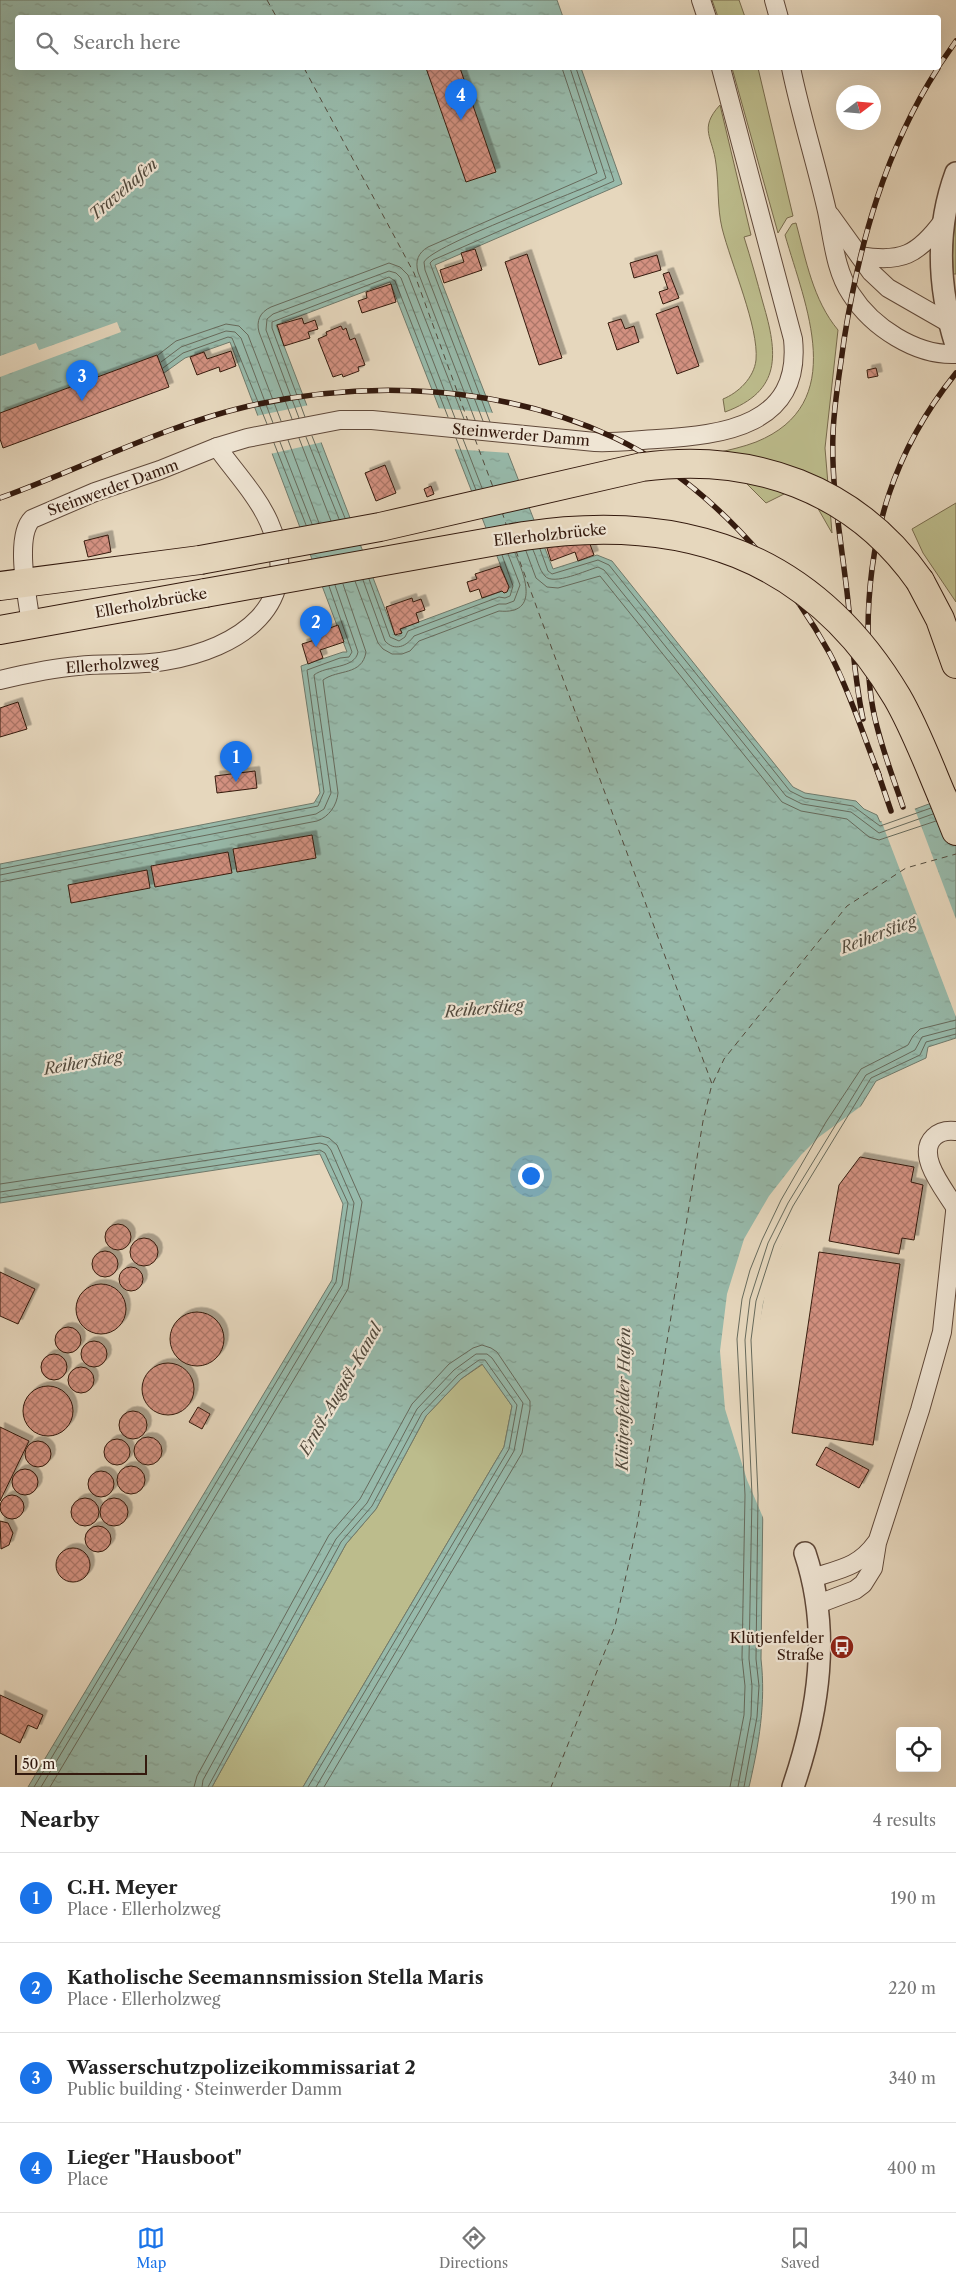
<!DOCTYPE html>
<html lang="en">
<head>
<meta charset="utf-8">
<style>
  body { margin:0; font-family:"Libre Caslon Text",serif; background:#f6f6f6; color:#222 }
  .controls { position:absolute; right:15px; bottom:15px; display:grid; overflow:hidden; border-radius:5px; box-shadow:0 5px 20px #0002 }
  .controls button { width:45px; height:45px; display:grid; place-items:center; padding:0; border:0; border-bottom:1px solid #e0e0e0; background:#fff; color:#222; font:25px sans-serif }
  .compass { position:absolute; left:836px; top:85px; width:45px; height:45px; border-radius:50%; background:#fff; box-shadow:0 5px 20px #0002; rotate:74deg }
  .scale { position:absolute; left:15px; bottom:12px; width:132px; box-sizing:border-box; padding-left:5px; border:2px solid #341a0e; border-top:0; font-size:14px; line-height:18px; white-space:nowrap; color:#341a0e; -webkit-text-stroke:4px #efe5d4; paint-order:stroke }
  .you { position:absolute; left:530px; top:1175px; width:18px; height:18px; margin:-12px; border:4px solid #fff; border-radius:50%; background:#1a73e8; box-shadow:0 0 0 8px #1a73e833 }
  .badge { display:grid; place-items:center; width:32px; height:32px; border-radius:50%; background:#1a73e8; color:#fff; font-size:16px; font-weight:700 }
  .pin { position:absolute; translate:-50% -41px; filter:drop-shadow(0 1px 2px #0008) }
  .pin::after { content:''; position:absolute; top:26px; width:18px; height:15px; background:inherit; clip-path:polygon(0 0,100% 0,50% 100%) }
  .list { margin:0; padding:0; list-style:none }
  h2 { display:flex; justify-content:space-between; align-items:center; height:65px; margin:0; padding:0 20px; font-size:21px }
  h2 small { font-size:16px; font-weight:400; color:#767676 }
  .list li { display:grid; grid-template-columns:32px 1fr auto; gap:15px; align-items:center; box-sizing:border-box; height:90px; padding:0 20px; border-top:1px solid #e0e0e0 }
  .list b { display:block; font-size:19px; white-space:nowrap }
  .list p { margin:0; font-size:16px; white-space:nowrap; color:#767676 }
  .list em { font-size:16px; font-style:normal; color:#767676 }
  .icon { flex:none; width:28px; height:28px; fill:none; stroke:currentColor; stroke-width:2; stroke-linecap:round; stroke-linejoin:round }
  .map { position:relative; flex:none; width:956px; height:1787px; overflow:hidden }
  .search { position:absolute; background:#fff; box-shadow:0 5px 20px #0002; left:15px; right:15px; top:15px; height:55px; display:flex; align-items:center; gap:12px; box-sizing:border-box; padding:0 18px; border-radius:5px; color:#767676; font-size:19px }
  .sheet { height:425px; background:#fff }
  nav { display:flex; justify-content:space-around; align-items:center; box-sizing:border-box; height:70px; border-top:1px solid #e0e0e0; background:#fff; font-size:14px; color:#767676 }
  nav a { display:grid; justify-items:center; gap:2px }
  nav .on { color:#1a73e8 }
  .map>svg:first-child { display:block }
  .green { fill:#bcbc8c; stroke:#786b4d }
  .water { fill:url(#water-ripples); stroke:#6f7a6c; fill-rule:evenodd }
  .pier { fill:#e6d7bd }
  .lines { fill:none; stroke-linecap:round; stroke-linejoin:round }
  .shore { stroke:#666a5c; stroke-width:1 }
  .ferry { stroke:#524a3d; stroke-width:1; stroke-dasharray:6 5; stroke-linecap:butt }
  .building { fill:url(#building-cross-hatch); stroke:#341a0e; filter:url(#shadow) }
  .minor-casing { stroke:#60493a; stroke-width:20 }
  .tertiary-casing { stroke:#60493a; stroke-width:24 }
  .primary-casing { stroke:#341a0e; stroke-width:30 }
  .minor { stroke:#efe5d4; stroke-width:18 }
  .tertiary { stroke:#efe5d4; stroke-width:21 }
  .primary { stroke:#e6d7bd; stroke-width:28 }
  .rail-casing { stroke:#341a0e; stroke-width:5.5 }
  .rail { stroke:#efe5d4; stroke-width:4; stroke-dasharray:11; stroke-linecap:butt }
  .primary-bridge-casing { stroke:#341a0e; stroke-width:30; stroke-linecap:butt }
  .primary-bridge { stroke:#e6d7bd; stroke-width:28 }
  .labels { text-anchor:middle; stroke-width:4.5; stroke-linejoin:round; paint-order:stroke }
  .street-label { font-size:15px; fill:#341a0e; stroke:#efe5d4 }
  .poi-label { font-size:15px; fill:#341a0e; stroke:#efe5d4; text-anchor:end }
  .water-label { font-size:16px; font-style:italic; fill:#524a3d; stroke:#efe5d4 }
</style>
</head>
<body>
<div class="map">
<svg width="956" height="1787" viewBox="0 0 956 1787">
  <defs>
    <pattern id="water-ripples" width="26" height="14" patternUnits="userSpaceOnUse" patternTransform="scale(1.25)"><rect width="26" height="14" fill="#97baab"/><path d="M2 4q2-2 4 0t4 0M15 11q2-2 4 0t4 0" fill="none" stroke="#839f92"/></pattern>
    <pattern id="building-cross-hatch" width="8" height="8" patternUnits="userSpaceOnUse" patternTransform="scale(1.25)"><rect width="8" height="8" fill="#d39181"/><path d="M0 0l8 8M0 8l8-8" fill="none" stroke="#ac7668"/></pattern>
    <filter id="shadow"><feDropShadow dx="4.5" dy="-4.5" stdDeviation="0" flood-color="#0004"/></filter>
  </defs>
  <rect width="100%" height="100%" fill="#e6d7bd"/>
  <filter id="stains"><feTurbulence type="fractalNoise" baseFrequency=".004" numOctaves="4"/><feColorMatrix values="0 0 0 0 .2 0 0 0 0 .09 0 0 0 0 .02 0 0 0 .5 -.17"/></filter>
  <radialGradient id="worn" r=".72"><stop offset=".6" stop-color="#630" stop-opacity="0"/><stop offset="1" stop-color="#630" stop-opacity=".3"/></radialGradient>
  <g class="green">
    <path d="M 712,0 L 739,0 L 745,17 L 718,17 Z"/>
    <path d="M 732,68 L 758,68 L 793,216 L 787,218 L 778,233 Z"/>
    <path d="M 720,105 L 751,235 L 744,237 C 751,259 757,281 763,303 C 778,354 782,391 725,412 L 723,399 C 738,393 754,378 756,360 C 759,327 731,264 722,228 C 717,207 719,185 716,164 C 713,137 698,129 720,105 Z"/>
    <path d="M 956,214 L 956,274 L 952,274 L 952,245 Z"/>
    <path d="M 796,223 C 806,260 813,300 838,330 L 825,448 L 832,533 L 812,498 L 788,492 L 766,503 L 716,453 C 729,450 743,447 756,442 C 850,404 805,305 785,235 L 792,224 Z"/>
    <path d="M 956,503 L 956,602 L 923,553 L 912,529 Z"/>
    <path d="M 483,1364 L 512,1406 L 504,1447 L 303,1787 L 212,1787 L 346,1544 L 376,1509 L 426,1416 L 461,1379 Z"/>
  </g>
  <path class="water" d="M 0,0 L 557,0 L 563,17 L 18,18 L 18,68 L 581,68 L 622,184 L 435,265 L 553,569 L 597,555 L 612,561 L 793,787 L 805,793 L 856,801 L 864,809 L 877,815 L 880,822 L 956,794 L 956,1038 L 928,1047 L 926,1058 L 876,1081 L 798,1208 L 768,1275 L 756,1339 L 763,1495 L 761,1659 C 766,1703 759,1744 749,1787 L 303,1787 L 504,1447 L 512,1406 L 482,1364 L 461,1379 L 426,1416 L 376,1509 L 346,1544 L 212,1787 L 28,1787 L 332,1280 L 343,1204 L 320,1154 L 0,1203 L 0,864 L 314,803 L 320,793 L 301,666 L 343,652 L 347,652 L 230,342 L 185,358 L 164,373 L 0,431 ZM 390,282 L 509,587 L 505,593 L 502,591 L 400,629 L 402,633 L 398,636 L 395,635 L 276,325 Z"/>
  <g class="pier">
    <path d="M 117,322 L 121,332 L 0,377 L 0,356 L 36,343 L 39,350 Z"/>
    <path d="M 309,405 L 323,442 L 270,454 L 256,416 Z"/>
    <path d="M 436,408 L 495,413 L 511,453 L 452,449 Z"/>
    <path d="M 914,807 L 956,919 L 956,1017 L 879,815 L 881,819 Z"/>
    <path d="M 864,1104 L 800,1210 L 781,1248 L 763,1303 L 758,1339 L 766,1495 L 765,1522 L 747,1480 L 725,1409 L 720,1351 L 727,1294 L 744,1239 L 769,1196 L 801,1155 L 819,1137 Z"/>
  </g>
  <g class="lines">
    <g class="shore">
      <path d="M 158,355 L 176,341 L 226,324 L 239,326 L 248,335 L 281,421"/>
      <path d="M 161,362 L 181,347 L 226,331 L 235,332 L 241,338 L 273,423"/>
      <path d="M 163,368 L 183,353 L 228,337 L 232,338 L 267,424"/>
      <path d="M 305,417 L 272,328 L 272,322 L 389,277 L 395,281 L 448,417"/>
      <path d="M 299,418 L 266,330 L 267,319 L 273,314 L 389,271 L 396,273 L 401,278 L 455,418"/>
      <path d="M 292,419 L 259,332 C 256,321 260,312 271,307 L 389,263 L 400,267 L 408,275 L 464,419"/>
      <path d="M 475,420 L 418,272 C 415,261 418,253 428,247 L 597,173 L 562,68"/>
      <path d="M 483,421 L 425,270 L 424,262 C 432,245 579,192 606,178 L 570,68"/>
      <path d="M 490,422 L 430,263 L 433,260 L 614,181 L 576,68"/>
      <path d="M 312,436 L 345,518"/>
      <path d="M 306,437 L 339,519"/>
      <path d="M 299,438 L 331,521"/>
      <path d="M 456,438 L 476,490"/>
      <path d="M 463,439 L 482,488"/>
      <path d="M 288,440 L 319,523"/>
      <path d="M 280,442 L 312,524"/>
      <path d="M 274,443 L 306,525"/>
      <path d="M 540,549 L 548,571 L 552,574 L 598,560 L 609,565 L 790,791 L 804,798 L 853,806 L 880,826 L 931,808"/>
      <path d="M 533,550 C 537,558 539,570 545,576 C 553,586 587,570 598,567 L 604,570 L 786,796 L 802,804 L 851,812 L 879,833 L 933,814"/>
      <path d="M 526,551 L 536,578 L 547,587 L 558,588 L 600,576 L 782,802 L 801,811 L 847,819 L 869,837 L 879,840 L 936,821"/>
      <path d="M 369,579 L 390,637 L 399,641 L 405,637 L 408,631 L 499,597 L 505,598 L 510,596 L 513,586 L 502,555"/>
      <path d="M 363,580 L 385,641 C 395,652 407,646 414,636 L 499,604 L 506,604 L 514,601 L 520,585 L 508,554"/>
      <path d="M 355,581 L 378,643 L 383,649 L 392,654 L 402,654 L 410,651 L 419,641 L 499,611 C 541,615 524,574 515,553"/>
      <path d="M 0,869 L 318,806 L 324,792 L 307,670 L 340,658 L 349,657 L 352,652 L 329,586"/>
      <path d="M 0,875 L 316,814 L 324,809 L 331,793 L 314,675 C 327,665 355,669 358,652 L 335,585"/>
      <path d="M 0,882 L 317,821 C 329,817 337,805 338,793 L 323,680 C 338,669 362,676 366,652 L 343,584"/>
      <path d="M 0,1184 L 322,1136 L 329,1138 L 337,1145 L 362,1202 L 348,1289 L 50,1787"/>
      <path d="M 0,1192 L 320,1143 L 327,1145 L 331,1150 L 354,1203 L 342,1285 L 41,1787"/>
      <path d="M 0,1198 L 320,1150 L 325,1153 L 348,1203 L 336,1282 L 34,1787"/>
      <path d="M 194,1787 L 197,1776 L 329,1535 L 360,1499 L 412,1404 L 449,1364 L 473,1348 L 482,1345 L 491,1348 L 497,1352 L 530,1401 L 530,1409 L 522,1453 L 324,1787"/>
      <path d="M 202,1787 L 203,1780 L 336,1539 L 367,1503 L 417,1409 L 454,1370 L 476,1354 L 487,1354 L 492,1358 L 523,1403 L 514,1451 L 316,1787"/>
      <path d="M 208,1787 L 341,1542 L 372,1506 L 422,1413 L 458,1375 L 479,1360 L 485,1360 L 517,1405 L 509,1449 L 308,1787"/>
      <path d="M 730,1787 L 744,1715 L 745,1686 L 742,1658 L 745,1495 L 737,1339 L 742,1299 L 750,1270 L 762,1240 L 781,1200 L 826,1122 L 861,1069 L 908,1045 L 913,1036 L 920,1029 L 956,1020"/>
      <path d="M 738,1787 L 751,1716 L 752,1686 L 749,1659 L 752,1495 L 745,1340 L 750,1299 L 768,1243 L 788,1203 L 866,1075 L 915,1050 L 922,1037 L 956,1028"/>
      <path d="M 744,1787 L 757,1717 L 759,1686 L 756,1659 L 758,1495 L 751,1340 L 756,1301 L 774,1245 L 793,1206 L 871,1078 L 920,1055 L 926,1042 L 956,1034"/>
    </g>
    <g class="ferry">
      <path d="M 267,0 L 277,18"/>
      <path d="M 304,68 L 414,273 L 468,421"/>
      <path d="M 475,439 L 493,487"/>
      <path d="M 502,512 L 507,527"/>
      <path d="M 516,551 L 712,1084 L 703,1121 L 637,1525 L 615,1626 L 551,1787"/>
      <path d="M 713,1083 L 724,1059 L 847,906 L 906,868 L 956,854"/>
    </g>
  </g>
  <g class="building">
    <path d="M 426,68 L 460,68 L 496,172 L 466,182 Z"/>
    <path d="M 475,249 L 482,270 L 444,283 L 440,270 L 464,262 L 461,253 Z"/>
    <path d="M 527,254 L 562,358 L 539,365 L 505,262 Z"/>
    <path d="M 657,255 L 661,270 L 634,278 L 630,263 Z"/>
    <path d="M 669,272 L 679,298 L 663,304 L 659,292 L 668,289 L 663,274 Z"/>
    <path d="M 391,284 L 396,302 L 362,313 L 358,301 L 367,298 L 366,292 Z"/>
    <path d="M 678,306 L 699,366 L 677,374 L 656,314 Z"/>
    <path d="M 302,318 L 304,324 L 315,320 L 318,329 L 308,332 L 310,338 L 284,346 L 277,325 Z"/>
    <path d="M 621,319 L 625,329 L 634,326 L 639,342 L 617,350 L 608,323 Z"/>
    <path d="M 341,326 L 343,330 L 346,328 L 350,340 L 355,338 L 365,365 L 358,367 L 359,371 L 343,377 L 342,374 L 333,377 L 318,339 L 327,335 L 326,332 Z"/>
    <path d="M 231,351 L 236,366 L 220,372 L 219,367 L 197,375 L 190,357 L 204,352 L 207,359 Z"/>
    <path d="M 157,355 L 169,387 L 3,448 L 0,439 L 0,413 Z"/>
    <path d="M 876,368 L 878,376 L 868,378 L 867,370 Z"/>
    <path d="M 385,465 L 396,493 L 376,501 L 365,473 Z"/>
    <path d="M 431,486 L 434,494 L 427,497 L 424,489 Z"/>
    <path d="M 585,531 L 594,555 L 578,561 L 575,552 L 551,561 L 546,545 Z"/>
    <path d="M 108,535 L 111,552 L 88,557 L 84,541 Z"/>
    <path d="M 500,566 L 509,587 L 507,592 L 504,593 L 502,591 L 482,598 L 479,589 L 470,592 L 467,582 L 477,579 L 475,574 Z"/>
    <path d="M 412,598 L 413,602 L 421,599 L 425,610 L 416,613 L 419,622 L 400,629 L 402,633 L 395,635 L 386,607 Z"/>
    <path d="M 338,625 L 344,642 L 320,650 L 323,658 L 308,664 L 302,644 L 321,638 L 319,632 Z"/>
    <path d="M 18,702 L 27,729 L 0,737 L 0,708 Z"/>
    <path d="M 255,771 L 257,788 L 217,793 L 215,776 Z"/>
    <path d="M 312,835 L 316,858 L 237,872 L 233,849 Z"/>
    <path d="M 228,852 L 232,873 L 155,887 L 151,866 Z"/>
    <path d="M 147,870 L 150,888 L 71,903 L 68,885 Z"/>
    <path d="M 860,1157 L 914,1167 L 911,1182 L 923,1185 L 914,1240 L 902,1238 L 899,1254 L 829,1241 L 839,1185 Z"/>
    <circle cx="118" cy="1237" r="13"/>
    <circle cx="144" cy="1252" r="14"/>
    <circle cx="105" cy="1264" r="13"/>
    <path d="M 819,1252 L 900,1264 L 873,1445 L 792,1433 Z"/>
    <circle cx="131" cy="1279" r="12"/>
    <path d="M 0,1272 L 35,1289 L 18,1324 L 0,1316 Z"/>
    <circle cx="101" cy="1309" r="25"/>
    <circle cx="197" cy="1339" r="27"/>
    <circle cx="68" cy="1340" r="13"/>
    <circle cx="94" cy="1354" r="13"/>
    <circle cx="54" cy="1367" r="13"/>
    <circle cx="168" cy="1389" r="26"/>
    <circle cx="81" cy="1380" r="13"/>
    <circle cx="48" cy="1411" r="25"/>
    <path d="M 198,1407 L 210,1414 L 202,1429 L 189,1422 Z"/>
    <circle cx="133" cy="1425" r="14"/>
    <path d="M 0,1427 L 29,1441 L 0,1501 Z"/>
    <circle cx="148" cy="1451" r="14"/>
    <circle cx="117" cy="1452" r="13"/>
    <circle cx="38" cy="1454" r="13"/>
    <path d="M 826,1447 L 869,1470 L 859,1488 L 816,1465 Z"/>
    <circle cx="131" cy="1480" r="14"/>
    <circle cx="25" cy="1482" r="13"/>
    <circle cx="101" cy="1484" r="13"/>
    <circle cx="12" cy="1507" r="12"/>
    <circle cx="85" cy="1512" r="14"/>
    <circle cx="114" cy="1512" r="14"/>
    <path d="M 0,1521 L 8,1523 L 13,1533 L 9,1545 L 1,1549 Z"/>
    <circle cx="98" cy="1539" r="13"/>
    <circle cx="73" cy="1565" r="17"/>
    <path d="M 0,1695 L 43,1715 L 37,1729 L 28,1725 L 20,1743 L 0,1733 Z"/>
  </g>
  <g class="lines">
    <g class="minor-casing">
      <g id="minor">
        <path d="M 701,0 L 707,18"/>
        <path d="M 774,0 L 779,18"/>
        <path d="M 791,68 C 801,116 816,163 827,211 C 833,239 835,270 851,294 C 872,327 916,356 956,354"/>
        <path d="M 830,215 L 871,272 L 888,288 L 956,327"/>
        <path d="M 860,256 C 901,263 918,255 943,221"/>
        <path d="M 31,624 C 28,600 14,537 32,519 L 95,492 L 160,470 L 217,447 L 247,438 L 340,420 L 372,420 L 595,442 C 616,443 636,440 657,439 C 723,435 802,426 793,339 L 721,68"/>
        <path d="M 0,680 C 25,674 52,668 78,666 C 107,663 136,666 165,661 C 239,649 306,605 269,522 C 257,495 234,471 217,447"/>
        <path d="M 955,1207 C 945,1190 915,1155 934,1137 C 940,1131 948,1130 956,1131"/>
        <path d="M 812,1578 C 840,1569 859,1567 876,1543"/>
        <path d="M 818,1604 L 855,1590 L 863,1584 L 873,1568 L 877,1543 L 920,1410 L 942,1332 L 956,1203"/>
      </g>
    </g>
    <g class="tertiary-casing">
      <g id="tertiary">
        <path d="M 956,173 C 935,230 938,288 956,345"/>
        <path d="M 793,1787 C 819,1711 831,1631 805,1553"/>
      </g>
    </g>
    <g class="primary-casing">
      <g id="primary">
        <path d="M 920,581 L 940,619 L 956,664"/>
        <path d="M 0,586 L 200,560"/>
        <path d="M 0,630 L 205,593"/>
        <path d="M 942,796 L 956,831"/>
      </g>
    </g>
    <use href="#minor" class="minor"/>
    <use href="#tertiary" class="tertiary"/>
    <use href="#primary" class="primary"/>
    <g class="rail-casing">
      <g id="rail">
        <path d="M 938,67 L 956,41"/>
        <path d="M 0,498 C 83,468 163,426 249,406 C 369,379 502,385 615,438 C 705,481 783,568 830,654 C 850,692 863,735 879,775"/>
        <path d="M 863,719 C 854,677 852,635 847,592 C 841,540 831,487 833,434 C 834,403 840,371 844,340 C 859,245 885,150 938,68"/>
        <path d="M 877,770 L 891,811"/>
        <path d="M 903,807 C 892,774 879,742 873,709 C 868,683 868,658 868,633 C 868,534 894,450 956,373"/>
      </g>
    </g>
    <use href="#rail" class="rail"/>
    <g class="primary-bridge-casing">
      <g id="primary-bridge">
        <path d="M 200,560 L 380,527 L 642,467 C 752,452 855,488 920,581"/>
        <path d="M 205,593 L 524,536 C 682,512 812,554 897,697 C 915,728 928,763 942,796"/>
      </g>
    </g>
    <use href="#primary-bridge" class="primary-bridge"/>
  </g>
  <defs>
    <g id="bus-disc" transform="scale(1.25)"><circle r="9.5" fill="#8f2418" stroke="#efe5d4"/><path d="M-5-6H5V4H4V6H2V4H-2V6H-4V4H-5ZM-3.5-4V0h7V-4ZM-3.5 1.2v1.5H-2V1.2ZM2 1.2v1.5H3.5V1.2Z" fill="#fff"/></g>
  </defs>
  <g fill-rule="evenodd">
    <use href="#bus-disc" x="842" y="1647"/>
  </g>
  <g class="labels">
    <g class="street-label">
      <text transform="translate(521 435) rotate(5)" y="5">Steinwerder Damm</text>
      <text transform="translate(113 488) rotate(-20)" y="5">Steinwerder Damm</text>
      <text transform="translate(550 535) rotate(-6)" y="5">Ellerholzbrücke</text>
      <text transform="translate(151 603) rotate(-10)" y="5">Ellerholzbrücke</text>
      <text transform="translate(112 665) rotate(-4)" y="5">Ellerholzweg</text>
    </g>
    <g class="poi-label">
      <text x="824" y="1643">Klütjenfelder<tspan x="824" dy="17">Straße</tspan></text>
    </g>
    <g class="water-label">
      <text transform="translate(123 189) rotate(-41)" y="6">Travehafen</text>
      <text transform="translate(878 934) rotate(-21)" y="6">Reiherstieg</text>
      <text transform="translate(484 1008) rotate(-5)" y="6">Reiherstieg</text>
      <text transform="translate(83 1062) rotate(-10)" y="6">Reiherstieg</text>
      <text transform="translate(340 1389) rotate(-60)" y="6">Ernst-August-Kanal</text>
      <text transform="translate(623 1399) rotate(-89)" y="6">Klütjenfelder Hafen</text>
    </g>
  </g>
  <rect width="100%" height="100%" filter="url(#stains)"/>
  <rect width="100%" height="100%" fill="url(#worn)"/>
</svg>
<div class="controls">
<button><svg class="icon" aria-label="locate" viewBox="0 0 24 24"><circle cx="12" cy="12" r="6"/><path d="M12 2v4M12 18v4M2 12h4M18 12h4"/></svg></button>
</div>
<svg class="compass" viewBox="-18 -18 36 36"><path d="M0-13l5 13h-10z" fill="#e53935"/><path d="M0 13l5-13h-10z" fill="#767676"/></svg>
<div class="scale">50 m</div>
<div class="you"></div>
<div class="pin badge" style="left:236px;top:782px">1</div>
<div class="pin badge" style="left:316px;top:647px">2</div>
<div class="pin badge" style="left:82px;top:401px">3</div>
<div class="pin badge" style="left:461px;top:120px">4</div>
<div class="search"><svg class="icon" aria-label="search" viewBox="0 0 24 24"><circle cx="10" cy="10" r="6"/><path d="M15 15l6 6"/></svg>Search here</div>
</div>
<section class="sheet">
<h2>Nearby<small>4 results</small></h2>
<ul class="list">
<li><span class="badge">1</span><div><b>C.H. Meyer</b><p>Place · Ellerholzweg</p></div><em>190 m</em></li>
<li><span class="badge">2</span><div><b>Katholische Seemannsmission Stella Maris</b><p>Place · Ellerholzweg</p></div><em>220 m</em></li>
<li><span class="badge">3</span><div><b>Wasserschutzpolizeikommissariat 2</b><p>Public building · Steinwerder Damm</p></div><em>340 m</em></li>
<li><span class="badge">4</span><div><b>Lieger &quot;Hausboot&quot;</b><p>Place</p></div><em>400 m</em></li>
</ul>
</section>
<nav>
<a class="on"><svg class="icon" aria-label="map" viewBox="0 0 24 24"><path d="M3 6l6-2 6 2 6-2v14l-6 2-6-2-6 2zM9 4v14M15 6v14"/></svg>Map</a>
<a><svg class="icon" aria-label="directions" viewBox="0 0 24 24"><path d="M12 3l9 9-9 9-9-9zM9 14v-3h6M13 9l2 2-2 2"/></svg>Directions</a>
<a><svg class="icon" aria-label="saved" viewBox="0 0 24 24"><path d="M7 4h10v16l-5-4-5 4z"/></svg>Saved</a>
</nav>
</body>
</html>
